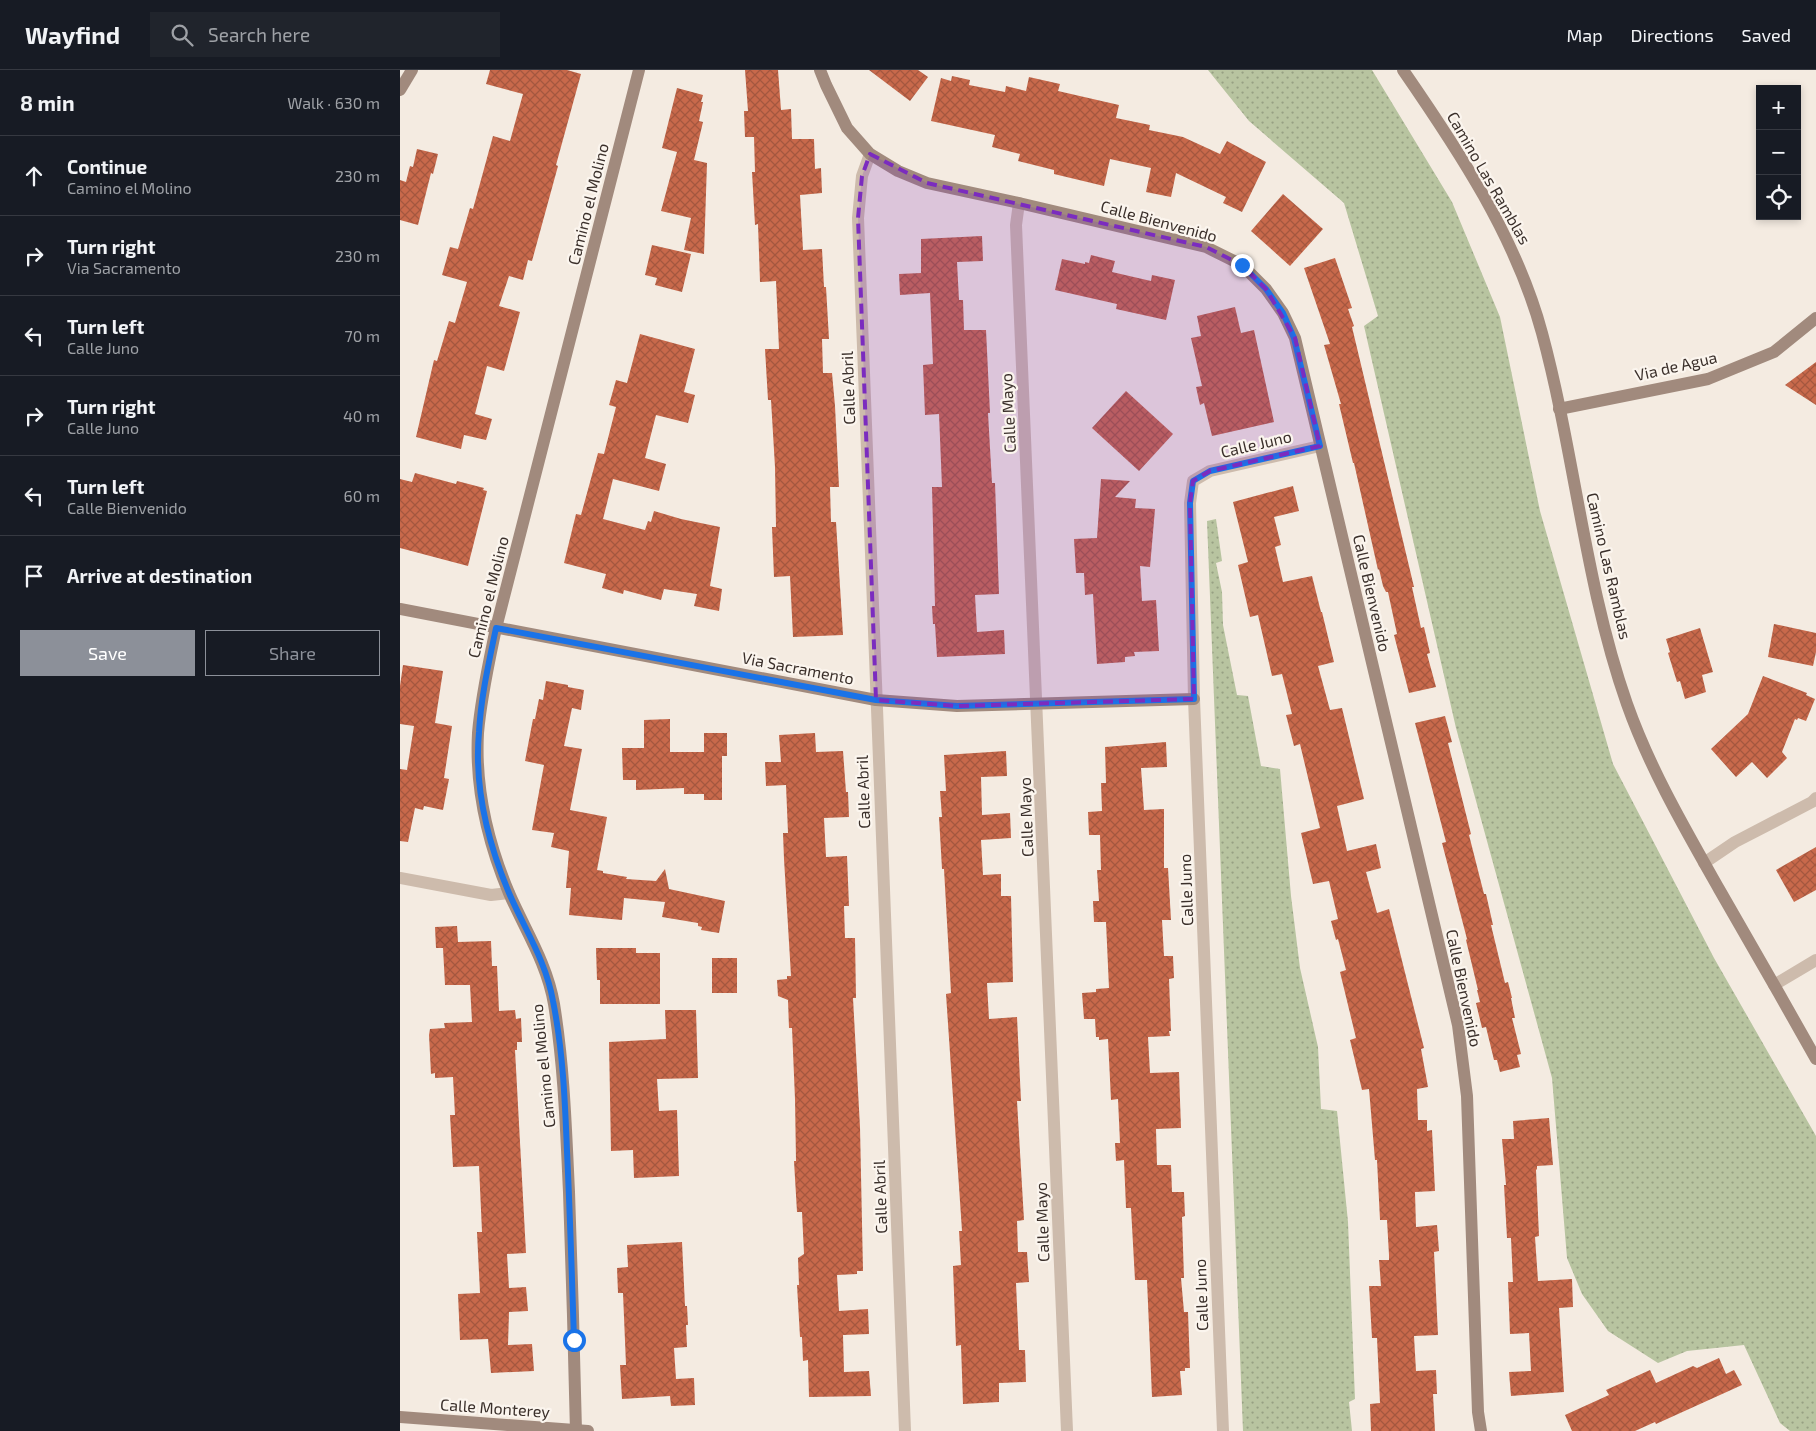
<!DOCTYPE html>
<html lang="en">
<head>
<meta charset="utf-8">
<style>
  body { margin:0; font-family:"Exo 2",sans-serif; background:#20242c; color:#f1f3f6 }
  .controls { position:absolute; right:15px; top:15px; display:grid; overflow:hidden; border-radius:0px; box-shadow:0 2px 8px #0003 }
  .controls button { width:45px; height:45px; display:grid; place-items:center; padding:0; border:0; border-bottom:1px solid #363941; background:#171b24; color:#f1f3f6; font:25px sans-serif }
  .stop { position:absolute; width:15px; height:15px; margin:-11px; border:4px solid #1a73e8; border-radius:50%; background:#fff }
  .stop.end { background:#1a73e8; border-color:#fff; box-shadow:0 1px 5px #0008 }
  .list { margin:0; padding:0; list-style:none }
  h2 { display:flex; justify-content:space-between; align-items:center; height:65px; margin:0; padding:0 20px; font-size:21px }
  h2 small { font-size:16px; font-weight:400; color:#9ea1a6 }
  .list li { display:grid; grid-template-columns:32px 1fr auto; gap:15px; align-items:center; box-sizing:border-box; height:80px; padding:0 20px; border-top:1px solid #363941 }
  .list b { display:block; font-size:19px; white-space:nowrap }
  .list p { margin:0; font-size:16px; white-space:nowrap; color:#9ea1a6 }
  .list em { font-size:16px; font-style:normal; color:#9ea1a6 }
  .actions { display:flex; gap:10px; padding:15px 20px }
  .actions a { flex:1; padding:11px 0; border:1px solid #8c9099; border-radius:0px; text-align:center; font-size:18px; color:#8c9099 }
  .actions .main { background:#8c9099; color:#fff }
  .icon { flex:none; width:28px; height:28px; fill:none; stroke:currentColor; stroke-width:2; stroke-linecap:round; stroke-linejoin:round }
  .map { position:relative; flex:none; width:1416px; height:1361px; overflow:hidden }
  header { display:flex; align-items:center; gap:30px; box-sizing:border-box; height:70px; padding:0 25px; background:#171b24; border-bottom:1px solid #363941 }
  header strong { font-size:24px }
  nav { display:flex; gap:28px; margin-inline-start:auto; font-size:18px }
  .search { width:350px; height:45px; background:#20242c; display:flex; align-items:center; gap:12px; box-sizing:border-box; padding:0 18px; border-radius:0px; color:#9ea1a6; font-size:19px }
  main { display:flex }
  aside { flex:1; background:#171b24 }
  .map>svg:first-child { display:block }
  .grass { fill:url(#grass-dots) }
  .building { fill:url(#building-cross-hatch) }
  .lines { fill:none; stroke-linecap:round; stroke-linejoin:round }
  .street { stroke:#cdbbac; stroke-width:12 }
  .secondary { stroke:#a18a7d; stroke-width:12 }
  .route { stroke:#1a73e8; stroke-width:6 }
  .marked { fill:#7b2cbf; fill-opacity:0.2; stroke:#7b2cbf; stroke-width:4; stroke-dasharray:10 6; stroke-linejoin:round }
  .labels { text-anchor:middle; stroke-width:4.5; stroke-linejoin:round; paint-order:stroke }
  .street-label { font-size:16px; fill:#3b302b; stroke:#fbf5ee }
</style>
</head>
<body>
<header>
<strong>Wayfind</strong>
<div class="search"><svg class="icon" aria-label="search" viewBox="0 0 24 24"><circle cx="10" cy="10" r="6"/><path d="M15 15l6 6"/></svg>Search here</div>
<nav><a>Map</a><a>Directions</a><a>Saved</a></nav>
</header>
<main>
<aside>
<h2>8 min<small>Walk · 630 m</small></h2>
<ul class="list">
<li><svg class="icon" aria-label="ahead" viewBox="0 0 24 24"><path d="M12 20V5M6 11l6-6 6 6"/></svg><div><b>Continue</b><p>Camino el Molino</p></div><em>230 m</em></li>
<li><svg class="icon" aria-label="right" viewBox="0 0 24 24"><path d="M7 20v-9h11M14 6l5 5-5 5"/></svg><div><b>Turn right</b><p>Via Sacramento</p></div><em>230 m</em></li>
<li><svg class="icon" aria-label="left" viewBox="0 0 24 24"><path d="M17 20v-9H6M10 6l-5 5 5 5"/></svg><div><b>Turn left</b><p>Calle Juno</p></div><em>70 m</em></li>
<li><svg class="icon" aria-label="right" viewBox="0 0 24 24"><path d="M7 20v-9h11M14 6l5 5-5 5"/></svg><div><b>Turn right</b><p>Calle Juno</p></div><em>40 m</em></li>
<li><svg class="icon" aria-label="left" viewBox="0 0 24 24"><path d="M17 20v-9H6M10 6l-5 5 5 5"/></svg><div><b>Turn left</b><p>Calle Bienvenido</p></div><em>60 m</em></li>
<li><svg class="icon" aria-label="arrive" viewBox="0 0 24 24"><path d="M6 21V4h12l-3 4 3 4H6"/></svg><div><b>Arrive at destination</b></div></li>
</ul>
<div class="actions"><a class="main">Save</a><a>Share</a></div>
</aside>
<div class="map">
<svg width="1416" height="1361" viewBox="0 0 1416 1361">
  <defs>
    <pattern id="grass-dots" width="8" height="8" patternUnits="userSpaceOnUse" patternTransform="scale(1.25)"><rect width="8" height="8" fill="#b8c4a0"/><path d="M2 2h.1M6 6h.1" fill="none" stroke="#97a083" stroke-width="1.8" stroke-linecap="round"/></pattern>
    <pattern id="building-cross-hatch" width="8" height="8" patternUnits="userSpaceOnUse" patternTransform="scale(1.25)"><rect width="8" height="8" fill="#c8694b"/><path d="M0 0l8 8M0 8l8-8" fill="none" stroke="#a4573f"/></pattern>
  </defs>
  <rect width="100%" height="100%" fill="#f4ebe1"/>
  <g class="grass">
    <path d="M 808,0 L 972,0 L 1052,132 L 1100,247 L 1140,441 L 1213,694 L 1314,888 L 1416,1066 L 1416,1361 L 1390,1361 L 1380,1353 L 1344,1275 L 1287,1281 L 1258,1293 L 1208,1261 L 1182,1224 L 1167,1188 L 1152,1008 L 1056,658 L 964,256 L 978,246 L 944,133 L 849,51 Z"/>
    <path d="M 816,449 L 822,491 L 816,493 L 822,522 L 823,555 L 837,625 L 848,626 L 861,696 L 880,699 L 891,826 L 900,898 L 918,977 L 921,1039 L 937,1041 L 948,1152 L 955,1329 L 949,1332 L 952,1361 L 843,1361 L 807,451 Z"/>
  </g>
  <g class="building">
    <path d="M 90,0 L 167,0 L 181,4 L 156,95 L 158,96 L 132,191 L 128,190 L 123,210 L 109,206 L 99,236 L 120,242 L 104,301 L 87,296 L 75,344 L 92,349 L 86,370 L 64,365 L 61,379 L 16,367 L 34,290 L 37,291 L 49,251 L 55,253 L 67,212 L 42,205 L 50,177 L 58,179 L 70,138 L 73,139 L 93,66 L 110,71 L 123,24 L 86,14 Z"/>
    <path d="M 345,0 L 378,0 L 381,40 L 391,39 L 392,69 L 414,69 L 415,99 L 421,98 L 422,123 L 400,125 L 403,180 L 422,179 L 424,217 L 426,217 L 429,269 L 422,269 L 423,303 L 432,303 L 435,336 L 439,417 L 430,417 L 431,452 L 436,452 L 443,565 L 393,567 L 390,506 L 374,507 L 372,457 L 376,457 L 375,397 L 371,330 L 368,330 L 365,279 L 379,279 L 376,211 L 360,212 L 358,154 L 355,155 L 352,102 L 355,102 L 354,67 L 345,67 L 344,41 L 348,41 Z"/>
    <path d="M 469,0 L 518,0 L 528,7 L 510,31 Z"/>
    <path d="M 552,6 L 570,10 L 569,15 L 605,22 L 606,16 L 626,21 L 629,7 L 660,14 L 658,21 L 719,35 L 716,48 L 750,55 L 749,60 L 783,67 L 820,84 L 827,71 L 866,92 L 842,142 L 823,133 L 826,127 L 776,103 L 771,127 L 746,122 L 751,98 L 710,89 L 704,116 L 654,104 L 654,100 L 618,91 L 620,84 L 592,77 L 595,65 L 531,51 L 541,8 L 551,11 Z"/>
    <path d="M 277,18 L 303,25 L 301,32 L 303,32 L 299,51 L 303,52 L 294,90 L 307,93 L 304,184 L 284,180 L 291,148 L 261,141 L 277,82 L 262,78 Z"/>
    <path d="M 17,79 L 38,84 L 33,104 L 31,103 L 18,155 L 0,150 L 0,110 L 6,112 L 10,96 L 13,97 Z"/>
    <path d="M 883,124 L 923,159 L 890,196 L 851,161 Z"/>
    <path d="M 582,166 L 583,191 L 557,192 L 559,230 L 563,230 L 564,260 L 586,260 L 590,343 L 588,343 L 592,413 L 595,413 L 599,524 L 575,525 L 577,562 L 604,560 L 605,584 L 537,587 L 535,554 L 533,554 L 532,536 L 535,536 L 532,417 L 542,417 L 539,344 L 525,345 L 523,295 L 533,294 L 530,223 L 500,225 L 499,204 L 521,203 L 521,169 Z"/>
    <path d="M 252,175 L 291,184 L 282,222 L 255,215 L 257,208 L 245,205 Z"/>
    <path d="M 691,185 L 715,191 L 712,202 L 751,211 L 752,205 L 775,210 L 766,250 L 716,239 L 717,234 L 655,220 L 662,189 L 685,194 L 685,192 L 689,193 Z"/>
    <path d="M 935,188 L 952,238 L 948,239 L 954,256 L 952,257 L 1014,517 L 1012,517 L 1021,558 L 1024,557 L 1030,583 L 1027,584 L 1036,617 L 1009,623 L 994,565 L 997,564 L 988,522 L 986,522 L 983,516 L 979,499 L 978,500 L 954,393 L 953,393 L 939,334 L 941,334 L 924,275 L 930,274 L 904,198 Z"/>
    <path d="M 835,237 L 841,263 L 854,260 L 874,352 L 812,366 L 804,333 L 800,335 L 796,317 L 802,316 L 791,268 L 801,266 L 797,246 Z"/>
    <path d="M 240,264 L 295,279 L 284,322 L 295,325 L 288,353 L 256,345 L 245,388 L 266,394 L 259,421 L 213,409 L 203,449 L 245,460 L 248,451 L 251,452 L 254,441 L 281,449 L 320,457 L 310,516 L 322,519 L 319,541 L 294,536 L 297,524 L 264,519 L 261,530 L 224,520 L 223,524 L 202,518 L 206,504 L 164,493 L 176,444 L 181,445 L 198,383 L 204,384 L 216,337 L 209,335 L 216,310 L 227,313 Z"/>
    <path d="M 1416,292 L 1416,335 L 1385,315 Z"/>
    <path d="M 726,321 L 773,364 L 739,401 L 692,358 Z"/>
    <path d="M 15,403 L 56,414 L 57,411 L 84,418 L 83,420 L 87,421 L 68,496 L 0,478 L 0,409 L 12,412 Z"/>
    <path d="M 701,409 L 730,411 L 715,427 L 736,429 L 735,438 L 755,439 L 750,497 L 740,496 L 742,531 L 756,530 L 759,581 L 734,582 L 735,586 L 725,587 L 725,592 L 697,594 L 693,524 L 685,525 L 684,503 L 676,503 L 674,469 L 697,468 Z"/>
    <path d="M 893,416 L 899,441 L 874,447 L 881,475 L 875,477 L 883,512 L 912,506 L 921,542 L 922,542 L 934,592 L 918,596 L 930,640 L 942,638 L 964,729 L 937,736 L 947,781 L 976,774 L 981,798 L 966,802 L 977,843 L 989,839 L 1024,978 L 1021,979 L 1028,1017 L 1017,1019 L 1018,1050 L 1027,1050 L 1027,1061 L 1032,1060 L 1035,1121 L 1015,1122 L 1016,1157 L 1037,1155 L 1039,1181 L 1034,1182 L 1038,1265 L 1014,1266 L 1016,1301 L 1036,1300 L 1037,1324 L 1033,1324 L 1035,1361 L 971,1361 L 970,1334 L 980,1333 L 977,1268 L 972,1268 L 969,1216 L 981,1216 L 979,1190 L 989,1190 L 989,1185 L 987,1150 L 980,1150 L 977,1090 L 975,1090 L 969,1019 L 962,1020 L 950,970 L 956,968 L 940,902 L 946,900 L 938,869 L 936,870 L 931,851 L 938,849 L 929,811 L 913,814 L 901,763 L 920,758 L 900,674 L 894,676 L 886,645 L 892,644 L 882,604 L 872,606 L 858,545 L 850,547 L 838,495 L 848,492 L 833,432 Z"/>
    <path d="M 1374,554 L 1416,563 L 1416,582 L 1413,596 L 1368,587 Z"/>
    <path d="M 1300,558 L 1313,602 L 1302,605 L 1306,622 L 1285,629 L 1280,611 L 1277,612 L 1268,583 L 1270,582 L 1266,569 Z"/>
    <path d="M 3,595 L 43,601 L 35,653 L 52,656 L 44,708 L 49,709 L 43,740 L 24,736 L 23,740 L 15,738 L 8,772 L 0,771 L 0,699 L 7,700 L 14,656 L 0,654 L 0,616 Z"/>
    <path d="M 1363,606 L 1407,623 L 1406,625 L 1415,629 L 1406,651 L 1398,648 L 1397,650 L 1395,649 L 1382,682 L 1387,688 L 1367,708 L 1352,692 L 1336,707 L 1311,679 L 1348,644 Z"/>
    <path d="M 146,611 L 168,615 L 168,617 L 184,620 L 181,640 L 172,638 L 164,676 L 182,679 L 170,740 L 207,747 L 197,800 L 203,801 L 203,803 L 227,807 L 226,809 L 256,811 L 265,799 L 269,819 L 325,831 L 319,863 L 301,860 L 302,857 L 298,856 L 298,853 L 262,847 L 265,832 L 224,828 L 222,850 L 169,845 L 171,818 L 166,818 L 169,781 L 151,777 L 154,763 L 132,760 L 144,695 L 125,691 L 133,649 L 135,649 L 139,629 L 143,630 Z"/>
    <path d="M 1045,646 L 1052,672 L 1048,673 L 1071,764 L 1069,765 L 1084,824 L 1086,824 L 1093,855 L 1091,855 L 1105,913 L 1108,912 L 1112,928 L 1111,928 L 1115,948 L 1112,948 L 1121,984 L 1117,985 L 1120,997 L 1100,1002 L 1097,990 L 1094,990 L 1086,957 L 1082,958 L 1076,933 L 1080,932 L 1077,920 L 1078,920 L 1066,870 L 1067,869 L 1042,773 L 1046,772 L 1015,653 Z"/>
    <path d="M 270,649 L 270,682 L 304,682 L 304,663 L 327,663 L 327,686 L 322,686 L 322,730 L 304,730 L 304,724 L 284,724 L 284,718 L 236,720 L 236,710 L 223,710 L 222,678 L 244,678 L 244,650 Z"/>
    <path d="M 415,663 L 416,682 L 443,681 L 446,722 L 448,722 L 449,747 L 424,748 L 426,787 L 447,786 L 449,836 L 444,836 L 445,868 L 455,868 L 456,928 L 453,928 L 460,1057 L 463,1201 L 457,1201 L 457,1204 L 437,1205 L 439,1241 L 468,1239 L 469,1264 L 443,1265 L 444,1302 L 469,1301 L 471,1326 L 409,1327 L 408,1290 L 403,1291 L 402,1267 L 400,1267 L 397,1215 L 399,1215 L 398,1188 L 404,1184 L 402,1142 L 397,1142 L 394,1091 L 396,1091 L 395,1029 L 392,958 L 389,958 L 388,930 L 378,926 L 377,910 L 387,909 L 387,906 L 391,906 L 384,789 L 383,763 L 388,763 L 386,715 L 366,716 L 365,692 L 381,692 L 379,665 Z"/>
    <path d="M 766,672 L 767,697 L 741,698 L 744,740 L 764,739 L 764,798 L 768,798 L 771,850 L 762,850 L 764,886 L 773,886 L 774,908 L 769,909 L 771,961 L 769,961 L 770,966 L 748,967 L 750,1003 L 779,1002 L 781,1058 L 756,1059 L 757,1095 L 771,1095 L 772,1122 L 784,1122 L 785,1146 L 782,1147 L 784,1208 L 781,1208 L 784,1242 L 788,1242 L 790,1298 L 785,1298 L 785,1301 L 780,1301 L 782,1325 L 752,1327 L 747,1210 L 735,1210 L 731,1138 L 726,1138 L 724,1090 L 716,1091 L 715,1073 L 720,1073 L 718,1029 L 711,1030 L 708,969 L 699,970 L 699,967 L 696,967 L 695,949 L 684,949 L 682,923 L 696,922 L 696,919 L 709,918 L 706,852 L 694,852 L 693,831 L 699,831 L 697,800 L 701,800 L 700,765 L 689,765 L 688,742 L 702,741 L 701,713 L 706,713 L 705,677 Z"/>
    <path d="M 606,681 L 607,706 L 581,707 L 582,745 L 610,743 L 611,768 L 581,770 L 583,805 L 601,804 L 601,826 L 611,826 L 613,912 L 587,913 L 589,949 L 617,947 L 621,1031 L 617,1031 L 624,1150 L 617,1151 L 618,1182 L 627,1182 L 629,1212 L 616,1213 L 619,1280 L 625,1280 L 626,1312 L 599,1313 L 599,1332 L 563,1334 L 561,1275 L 556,1276 L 553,1196 L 561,1195 L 559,1161 L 562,1161 L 546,924 L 551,923 L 544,799 L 542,799 L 539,747 L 542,747 L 540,721 L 546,721 L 544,685 Z"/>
    <path d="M 1416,777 L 1416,820 L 1394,832 L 1376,800 Z"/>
    <path d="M 57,856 L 58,872 L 91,871 L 92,896 L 97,896 L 99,941 L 115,940 L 116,949 L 121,948 L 122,972 L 117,972 L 117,980 L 115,980 L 126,1183 L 107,1184 L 109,1218 L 126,1217 L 128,1241 L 109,1242 L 108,1275 L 132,1274 L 134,1301 L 91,1303 L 88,1269 L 60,1270 L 58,1224 L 80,1223 L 77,1162 L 82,1162 L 79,1096 L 53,1097 L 50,1045 L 55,1045 L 53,1007 L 35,1008 L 35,1003 L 31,1004 L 29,965 L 30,959 L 45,958 L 44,953 L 72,952 L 70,915 L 45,915 L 43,878 L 36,878 L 35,857 Z"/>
    <path d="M 196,878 L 236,878 L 236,883 L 260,883 L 260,934 L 200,934 L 200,910 L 197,910 Z"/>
    <rect x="312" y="888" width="25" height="35"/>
    <path d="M 265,940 L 296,940 L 298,1008 L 257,1009 L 259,1041 L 277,1040 L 279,1106 L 234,1108 L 233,1080 L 211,1081 L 209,972 L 266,969 Z"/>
    <path d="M 1149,1048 L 1153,1095 L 1137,1096 L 1137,1099 L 1136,1100 L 1139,1166 L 1135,1167 L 1138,1211 L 1172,1209 L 1173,1237 L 1159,1238 L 1164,1322 L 1111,1326 L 1109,1302 L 1131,1301 L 1129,1263 L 1110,1264 L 1108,1212 L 1113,1212 L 1111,1168 L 1107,1168 L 1104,1115 L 1106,1115 L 1102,1069 L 1114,1069 L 1113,1051 Z"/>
    <path d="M 282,1172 L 285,1236 L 287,1236 L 288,1255 L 286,1255 L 287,1277 L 274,1278 L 276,1309 L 294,1308 L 295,1335 L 271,1336 L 270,1326 L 222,1329 L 220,1295 L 226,1295 L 223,1223 L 218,1223 L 217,1198 L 228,1197 L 227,1175 Z"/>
    <path d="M 1319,1288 L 1326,1304 L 1334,1300 L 1342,1315 L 1256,1354 L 1255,1352 L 1235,1361 L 1172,1361 L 1165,1345 L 1209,1325 L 1206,1320 L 1250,1300 L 1256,1313 L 1293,1296 L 1297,1298 Z"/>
  </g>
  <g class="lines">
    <g class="street">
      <path d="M 470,84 L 462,106 L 458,148 L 505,1361"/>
      <path d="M 619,133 L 616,155 L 667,1361"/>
      <path d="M 1304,793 L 1335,772 L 1412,732 L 1416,728"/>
      <path d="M 0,808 L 91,825 L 109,823"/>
      <path d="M 1374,915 L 1416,890"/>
      <path d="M 823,1361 L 794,629 L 790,433 L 793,411 L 810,401 L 920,376"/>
    </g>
    <g class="secondary">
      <path d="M 420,0 L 426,15 L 447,58 L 470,84 L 498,101 L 527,113 L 619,133 L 806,177 L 842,195 L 866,219 L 883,243 L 895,268 L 1058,955 L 1067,1026 L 1078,1342 L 1081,1361"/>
      <path d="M 1003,0 C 1059,81 1116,167 1142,263 C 1175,385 1185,515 1227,634 C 1250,699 1285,759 1319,819 C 1352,876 1384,932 1416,989"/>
      <path d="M 0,20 L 12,0"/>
      <path d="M 1159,339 L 1308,309 L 1374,282 L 1416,248"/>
      <path d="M 0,539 L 476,630 L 557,636 L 794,629"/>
      <path d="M 0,1347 L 188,1361"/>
      <path d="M 176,1361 C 174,1281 172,1202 169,1122 C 166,1059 164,996 154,934 C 147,893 125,860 109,823 C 88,773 75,718 78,663 C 81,627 89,592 96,558 L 239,0"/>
    </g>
  </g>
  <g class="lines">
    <path class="route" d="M 174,1270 C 172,1207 170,1144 167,1081 C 165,1031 163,981 153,931 C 146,891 125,860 109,823 C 88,773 74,716 79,662 C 81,626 89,592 96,558 L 476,630 L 557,636 L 794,629 L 790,433 L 793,411 L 810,401 L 920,376 L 894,268 L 883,243 L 866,219 L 842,195"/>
  </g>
  <path class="marked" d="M 470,84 L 527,113 L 806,177 L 842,195 L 866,219 L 895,268 L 920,376 L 810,401 L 793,411 L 790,433 L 794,629 L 557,636 L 476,630 L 458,148 L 462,106 Z"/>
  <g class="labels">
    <g class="street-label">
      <text transform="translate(1089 108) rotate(60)" y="6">Camino Las Ramblas</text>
      <text transform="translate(188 134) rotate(-76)" y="6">Camino el Molino</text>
      <text transform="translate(759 151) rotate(15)" y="6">Calle Bienvenido</text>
      <text transform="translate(1276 296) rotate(-13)" y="6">Via de Agua</text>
      <text transform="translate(448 318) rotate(-92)" y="6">Calle Abril</text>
      <text transform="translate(608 343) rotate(-93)" y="6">Calle Mayo</text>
      <text transform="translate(856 374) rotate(-13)" y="6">Calle Juno</text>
      <text transform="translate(1209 496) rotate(77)" y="6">Camino Las Ramblas</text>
      <text transform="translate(972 523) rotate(77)" y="6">Calle Bienvenido</text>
      <text transform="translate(88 527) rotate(-76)" y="6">Camino el Molino</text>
      <text transform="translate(398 598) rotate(11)" y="6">Via Sacramento</text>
      <text transform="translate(463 722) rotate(-92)" y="6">Calle Abril</text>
      <text transform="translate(626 747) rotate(-92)" y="6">Calle Mayo</text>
      <text transform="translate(786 820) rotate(-92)" y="6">Calle Juno</text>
      <text transform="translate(1064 918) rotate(78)" y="6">Calle Bienvenido</text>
      <text transform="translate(143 996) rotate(-96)" y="6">Camino el Molino</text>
      <text transform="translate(480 1127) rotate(-92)" y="6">Calle Abril</text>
      <text transform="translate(642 1152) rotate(-92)" y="6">Calle Mayo</text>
      <text transform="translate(801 1225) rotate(-92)" y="6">Calle Juno</text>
      <text transform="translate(95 1338) rotate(4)" y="6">Calle Monterey</text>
    </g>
  </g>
</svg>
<div class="controls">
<button>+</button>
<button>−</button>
<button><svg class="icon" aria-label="locate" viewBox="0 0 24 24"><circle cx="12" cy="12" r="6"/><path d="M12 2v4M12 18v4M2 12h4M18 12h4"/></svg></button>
</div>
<div class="stop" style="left:174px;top:1270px"></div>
<div class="stop end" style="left:842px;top:195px"></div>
</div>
</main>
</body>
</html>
